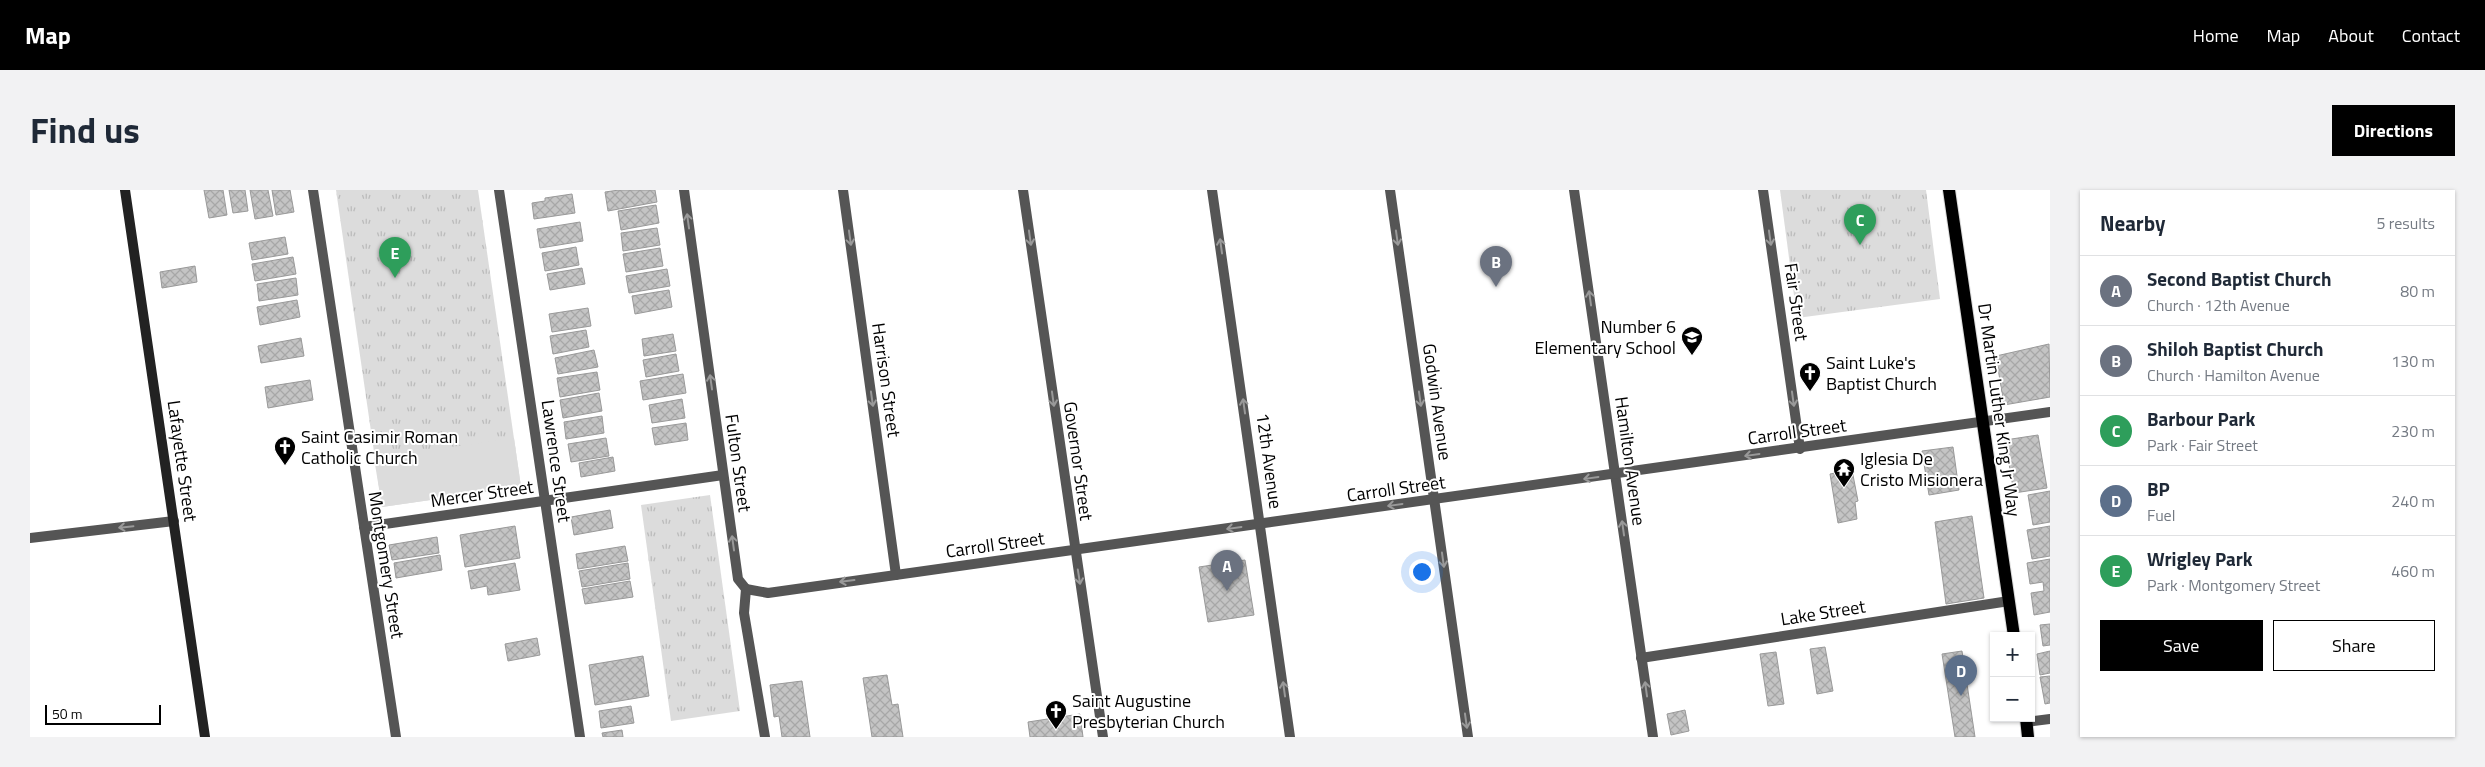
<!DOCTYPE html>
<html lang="en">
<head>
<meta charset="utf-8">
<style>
  body { margin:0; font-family:"Titillium Web",sans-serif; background:#f2f2f3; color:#1f2937 }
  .controls { position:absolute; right:15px; bottom:15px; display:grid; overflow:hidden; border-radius:0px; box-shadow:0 1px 4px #0004 }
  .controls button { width:45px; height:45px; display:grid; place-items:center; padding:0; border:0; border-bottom:1px solid #e0e1e3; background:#fff; color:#1f2937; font:25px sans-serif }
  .scale { position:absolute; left:15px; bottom:12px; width:116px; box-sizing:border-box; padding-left:5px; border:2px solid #000; border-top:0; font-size:14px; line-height:18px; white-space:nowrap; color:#000; -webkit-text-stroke:4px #fff; paint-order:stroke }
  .you { position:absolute; left:1391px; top:381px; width:18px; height:18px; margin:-12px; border:4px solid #fff; border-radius:50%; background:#1a73e8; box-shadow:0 0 0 8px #1a73e833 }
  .badge { display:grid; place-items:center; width:32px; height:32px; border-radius:50%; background:#000; color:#fff; font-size:16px; font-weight:700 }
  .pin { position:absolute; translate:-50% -41px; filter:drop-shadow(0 1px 2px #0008) }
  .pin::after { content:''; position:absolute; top:26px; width:18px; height:15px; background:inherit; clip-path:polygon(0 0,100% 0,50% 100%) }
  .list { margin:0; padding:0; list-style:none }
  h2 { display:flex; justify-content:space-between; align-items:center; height:65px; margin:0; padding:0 20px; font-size:21px }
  h2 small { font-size:16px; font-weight:400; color:#747a83 }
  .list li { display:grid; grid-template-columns:32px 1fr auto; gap:15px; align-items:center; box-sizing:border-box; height:70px; padding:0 20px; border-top:1px solid #e0e1e3 }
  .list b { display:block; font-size:19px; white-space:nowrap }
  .list p { margin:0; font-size:16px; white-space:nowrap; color:#747a83 }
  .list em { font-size:16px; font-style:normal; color:#747a83 }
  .actions { display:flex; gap:10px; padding:15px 20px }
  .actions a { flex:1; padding:11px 0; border:1px solid #000; border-radius:0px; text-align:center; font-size:18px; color:#000 }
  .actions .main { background:#000; color:#fff }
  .map { position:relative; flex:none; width:2020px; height:547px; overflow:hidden; border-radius:0px }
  header { display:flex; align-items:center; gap:30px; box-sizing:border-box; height:70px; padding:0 25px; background:#000; color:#fff }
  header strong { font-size:24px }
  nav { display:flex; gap:28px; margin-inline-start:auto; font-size:18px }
  .intro { display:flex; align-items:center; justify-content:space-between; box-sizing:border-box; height:120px; padding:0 30px }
  h1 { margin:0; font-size:35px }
  .button { padding:12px 22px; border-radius:0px; background:#000; color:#fff; font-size:18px; font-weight:700 }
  main { display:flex; gap:30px; padding:0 30px }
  aside { flex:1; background:#fff; border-radius:0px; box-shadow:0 1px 4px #0004 }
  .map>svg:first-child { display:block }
  .park { fill:url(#park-tufts) }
  .garden { fill:#dcdcdc }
  .building { fill:url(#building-cross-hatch); stroke:#999 }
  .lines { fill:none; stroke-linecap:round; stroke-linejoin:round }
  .primary-casing { stroke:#dbdbdb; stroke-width:14 }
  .street { stroke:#555; stroke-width:10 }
  .secondary { stroke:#222; stroke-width:10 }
  .primary { stroke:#000; stroke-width:12 }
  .oneway { stroke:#999 }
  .labels { text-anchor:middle; stroke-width:4; stroke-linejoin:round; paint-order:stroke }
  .street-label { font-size:18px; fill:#000; stroke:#fff }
  .poi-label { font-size:18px; fill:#000; stroke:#fff; text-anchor:start }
</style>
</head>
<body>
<header>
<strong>Map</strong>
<nav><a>Home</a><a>Map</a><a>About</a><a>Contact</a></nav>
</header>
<div class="intro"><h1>Find us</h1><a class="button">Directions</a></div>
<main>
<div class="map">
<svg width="2020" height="547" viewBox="0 0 2020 547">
  <defs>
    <pattern id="park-tufts" width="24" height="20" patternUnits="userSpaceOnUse" patternTransform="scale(1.25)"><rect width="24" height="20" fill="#dcdcdc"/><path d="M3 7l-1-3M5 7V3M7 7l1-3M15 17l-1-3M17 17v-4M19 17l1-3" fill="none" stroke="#bbb"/></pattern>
    <pattern id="building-cross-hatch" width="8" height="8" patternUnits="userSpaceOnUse" patternTransform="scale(1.25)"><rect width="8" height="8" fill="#c4c4c4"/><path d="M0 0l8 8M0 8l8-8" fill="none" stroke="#a7a7a7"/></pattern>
  </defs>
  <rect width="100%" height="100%" fill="#fff"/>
  <g class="park">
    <path d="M 306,0 L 448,0 L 491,297 L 352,317 Z"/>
    <path d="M 1750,0 L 1896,0 L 1910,109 L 1767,128 Z"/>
    <path d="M 680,305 L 710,521 L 641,531 L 611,315 Z"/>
  </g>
  <path class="garden" d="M 484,248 L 491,297 L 352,317 L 344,268 Z"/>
  <g class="building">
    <path d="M 174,0 L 193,0 L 197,25 L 179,28 Z"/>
    <path d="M 199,0 L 215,0 L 218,21 L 203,23 Z"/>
    <path d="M 220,0 L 238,0 L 243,26 L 225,29 Z"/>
    <path d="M 242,0 L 260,0 L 264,22 L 246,25 Z"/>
    <path d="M 589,0 L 625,0 L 627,12 L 578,21 L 575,2 Z"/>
    <path d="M 542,4 L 545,23 L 504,29 L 502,13 L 515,11 L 515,8 Z"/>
    <path d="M 626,15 L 629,33 L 591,40 L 588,21 Z"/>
    <path d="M 550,32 L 553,51 L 510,58 L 507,39 Z"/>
    <path d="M 627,38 L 630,55 L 593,61 L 591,43 Z"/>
    <path d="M 255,47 L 258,64 L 222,70 L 219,53 Z"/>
    <path d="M 546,57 L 549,75 L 515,81 L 512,63 Z"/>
    <path d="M 630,58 L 633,76 L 596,82 L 593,64 Z"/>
    <path d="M 263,67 L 266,84 L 225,91 L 222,74 Z"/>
    <path d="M 165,76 L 167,92 L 132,98 L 130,82 Z"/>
    <path d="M 552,78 L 555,94 L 520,100 L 517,84 Z"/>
    <path d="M 637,79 L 640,96 L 599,103 L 596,86 Z"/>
    <path d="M 266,88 L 268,105 L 229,111 L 227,94 Z"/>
    <path d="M 639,100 L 642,117 L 605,124 L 602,106 Z"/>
    <path d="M 267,110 L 270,127 L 230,135 L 227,117 Z"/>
    <path d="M 558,118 L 561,136 L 522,142 L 519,124 Z"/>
    <path d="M 556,140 L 559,157 L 523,164 L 520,146 Z"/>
    <path d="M 643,144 L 646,161 L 614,166 L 612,149 Z"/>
    <path d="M 271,148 L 274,166 L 231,173 L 228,156 Z"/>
    <path d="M 2019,154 L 2020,207 L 1974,215 L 1966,166 Z"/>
    <path d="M 564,160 L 568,177 L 528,184 L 525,168 Z"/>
    <path d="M 646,164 L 649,181 L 616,187 L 613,170 Z"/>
    <path d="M 567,182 L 570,200 L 530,207 L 527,188 Z"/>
    <path d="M 653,184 L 656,203 L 613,210 L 610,191 Z"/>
    <path d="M 280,190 L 283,210 L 238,218 L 235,197 Z"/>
    <path d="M 569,203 L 572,221 L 533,228 L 530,210 Z"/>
    <path d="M 652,209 L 655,228 L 622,233 L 619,215 Z"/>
    <path d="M 572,226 L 574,243 L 536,249 L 534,232 Z"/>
    <path d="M 656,233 L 658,250 L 625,255 L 622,238 Z"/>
    <path d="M 2008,245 L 2017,298 L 1984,303 L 1975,250 Z"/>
    <path d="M 576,248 L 579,266 L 541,272 L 538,254 Z"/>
    <path d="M 1923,257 L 1929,300 L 1899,305 L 1892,261 Z"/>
    <path d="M 583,267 L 585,281 L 551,287 L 549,273 Z"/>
    <path d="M 1822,280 L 1828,311 L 1825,312 L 1827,329 L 1808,333 L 1800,284 Z"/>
    <path d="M 2020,301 L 2020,332 L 2003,335 L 1998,305 Z"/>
    <path d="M 580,320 L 583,338 L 544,345 L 541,327 Z"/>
    <path d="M 1942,326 L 1954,408 L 1916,414 L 1905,332 Z"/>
    <path d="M 485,336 L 490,368 L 435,377 L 430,345 Z"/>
    <path d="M 2020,336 L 2020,366 L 2002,369 L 1997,340 Z"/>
    <path d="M 407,347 L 409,363 L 362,370 L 359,355 Z"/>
    <path d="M 595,356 L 598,371 L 548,379 L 546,364 Z"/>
    <path d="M 410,365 L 412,380 L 366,388 L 364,373 Z"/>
    <path d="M 2020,369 L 2020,422 L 2004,425 L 2001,403 L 2014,401 L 2013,392 L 2000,394 L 1997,373 Z"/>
    <path d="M 1215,370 L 1224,425 L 1178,432 L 1169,377 Z"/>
    <path d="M 485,373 L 490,400 L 458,405 L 457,396 L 441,399 L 438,381 Z"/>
    <path d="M 598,373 L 600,389 L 552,397 L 549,381 Z"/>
    <path d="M 600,391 L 603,407 L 555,414 L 552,399 Z"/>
    <path d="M 2020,434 L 2020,455 L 2013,456 L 2010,435 Z"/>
    <path d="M 507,448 L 510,465 L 478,471 L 475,454 Z"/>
    <path d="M 1795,457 L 1803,501 L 1787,504 L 1780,459 Z"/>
    <path d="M 1932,461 L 1945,547 L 1925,547 L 1912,464 Z"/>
    <path d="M 2020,461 L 2020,483 L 2010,485 L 2007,464 Z"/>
    <path d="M 1746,462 L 1754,514 L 1738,516 L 1730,464 Z"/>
    <path d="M 613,466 L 619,506 L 565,515 L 559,475 Z"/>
    <path d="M 857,485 L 862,515 L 868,514 L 873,547 L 842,547 L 833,488 Z"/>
    <path d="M 2020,486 L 2020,513 L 2015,514 L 2010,487 Z"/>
    <path d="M 772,491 L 780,547 L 752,547 L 749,526 L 744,527 L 740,495 Z"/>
    <path d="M 601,516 L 604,533 L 571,538 L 569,521 Z"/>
    <path d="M 1655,520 L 1659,541 L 1641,545 L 1637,524 Z"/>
    <path d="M 1050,524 L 1053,547 L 1000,547 L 998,532 Z"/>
    <path d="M 592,540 L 593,547 L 573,547 L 572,543 Z"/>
  </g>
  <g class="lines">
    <g class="primary-casing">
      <g id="primary">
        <path d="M 1919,0 L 1984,446"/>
        <path d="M 1996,528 L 1998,547"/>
      </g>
    </g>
    <g class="street">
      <path d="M 283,0 L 366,547"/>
      <path d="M 469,0 L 550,547"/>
      <path d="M 654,0 L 708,389 L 716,399 L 714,423 L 735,547"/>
      <path d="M 813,0 L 866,385"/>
      <path d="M 993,0 L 1073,547"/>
      <path d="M 1182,0 L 1260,547"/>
      <path d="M 1360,0 L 1438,547"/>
      <path d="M 1544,0 L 1623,547"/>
      <path d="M 1733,0 L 1770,259"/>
      <path d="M 334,337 L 693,285"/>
      <path d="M 0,348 L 144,331"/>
      <path d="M 716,399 L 738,403 L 2020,222"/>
      <path d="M 1611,468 L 1979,411"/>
      <path d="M 1996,532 L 2020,529"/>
    </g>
    <path class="secondary" d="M 95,0 L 175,547"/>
    <use href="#primary" class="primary"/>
  </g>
  <defs><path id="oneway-shaft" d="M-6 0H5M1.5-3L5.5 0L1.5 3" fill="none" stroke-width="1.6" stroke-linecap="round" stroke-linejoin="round" transform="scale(1.25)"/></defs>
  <g class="oneway">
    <use href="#oneway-shaft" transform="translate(658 31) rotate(-98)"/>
    <use href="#oneway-shaft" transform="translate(820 48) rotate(82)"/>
    <use href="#oneway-shaft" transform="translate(1000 48) rotate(82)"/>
    <use href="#oneway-shaft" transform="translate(1367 48) rotate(82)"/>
    <use href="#oneway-shaft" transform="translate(1740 48) rotate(82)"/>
    <use href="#oneway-shaft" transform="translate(1191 56) rotate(-98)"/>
    <use href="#oneway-shaft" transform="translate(1560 108) rotate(-98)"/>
    <use href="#oneway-shaft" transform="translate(681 192) rotate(-98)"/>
    <use href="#oneway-shaft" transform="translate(842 209) rotate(82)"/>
    <use href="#oneway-shaft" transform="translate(1023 209) rotate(82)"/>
    <use href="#oneway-shaft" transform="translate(1390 209) rotate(82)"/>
    <use href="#oneway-shaft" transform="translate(1763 209) rotate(82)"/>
    <use href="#oneway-shaft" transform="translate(1214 216) rotate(-98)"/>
    <use href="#oneway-shaft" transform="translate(1722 265) rotate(172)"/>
    <use href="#oneway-shaft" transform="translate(1561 288) rotate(172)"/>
    <use href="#oneway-shaft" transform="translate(1365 315) rotate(172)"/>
    <use href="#oneway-shaft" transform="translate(96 337) rotate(174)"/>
    <use href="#oneway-shaft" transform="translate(1204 338) rotate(172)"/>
    <use href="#oneway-shaft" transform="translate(1593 338) rotate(-98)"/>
    <use href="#oneway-shaft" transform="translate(703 353) rotate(-98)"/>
    <use href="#oneway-shaft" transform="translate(1413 370) rotate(82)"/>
    <use href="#oneway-shaft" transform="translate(1049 387) rotate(81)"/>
    <use href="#oneway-shaft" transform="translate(817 391) rotate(173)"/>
    <use href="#oneway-shaft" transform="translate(1254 499) rotate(-98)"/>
    <use href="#oneway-shaft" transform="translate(1616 499) rotate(-98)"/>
    <use href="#oneway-shaft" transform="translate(1436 531) rotate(82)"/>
  </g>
  <defs>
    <g id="school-pin" transform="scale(1.125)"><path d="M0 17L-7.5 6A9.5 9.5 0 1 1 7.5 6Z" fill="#000" stroke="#fff"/><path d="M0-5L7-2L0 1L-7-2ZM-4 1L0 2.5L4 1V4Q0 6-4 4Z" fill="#fff"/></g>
    <g id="church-pin" transform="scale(1.125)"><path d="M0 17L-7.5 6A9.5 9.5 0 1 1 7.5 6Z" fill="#000" stroke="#fff"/><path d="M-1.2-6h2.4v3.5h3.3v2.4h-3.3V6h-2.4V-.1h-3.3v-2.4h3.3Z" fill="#fff"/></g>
    <g id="temple-pin" transform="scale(1.125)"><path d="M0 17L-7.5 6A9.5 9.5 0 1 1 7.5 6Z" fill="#000" stroke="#fff"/><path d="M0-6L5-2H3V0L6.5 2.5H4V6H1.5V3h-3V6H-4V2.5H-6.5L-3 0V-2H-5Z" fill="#fff"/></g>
  </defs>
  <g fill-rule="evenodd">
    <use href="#school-pin" x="1662" y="147"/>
    <use href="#church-pin" x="1780" y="183"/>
    <use href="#church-pin" x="255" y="257"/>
    <use href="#temple-pin" x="1814" y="279"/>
    <use href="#church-pin" x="1026" y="521"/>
  </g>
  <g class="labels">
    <g class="street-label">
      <text transform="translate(1766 112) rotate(82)" y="6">Fair Street</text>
      <text transform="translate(856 190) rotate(82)" y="6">Harrison Street</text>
      <text transform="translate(1407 212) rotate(82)" y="6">Godwin Avenue</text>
      <text transform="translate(1969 220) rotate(82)" y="6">Dr Martin Luther King Jr Way</text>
      <text transform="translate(1767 242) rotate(-8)" y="6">Carroll Street</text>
      <text transform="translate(152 271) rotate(82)" y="6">Lafayette Street</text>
      <text transform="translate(526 271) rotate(82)" y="6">Lawrence Street</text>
      <text transform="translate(1048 271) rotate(82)" y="6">Governor Street</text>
      <text transform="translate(1239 271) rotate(82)" y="6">12th Avenue</text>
      <text transform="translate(1600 271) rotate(82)" y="6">Hamilton Avenue</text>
      <text transform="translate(708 273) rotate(82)" y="6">Fulton Street</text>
      <text transform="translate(1366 299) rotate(-8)" y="6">Carroll Street</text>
      <text transform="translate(452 304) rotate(-8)" y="6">Mercer Street</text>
      <text transform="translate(965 355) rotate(-8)" y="6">Carroll Street</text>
      <text transform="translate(356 375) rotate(81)" y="6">Montgomery Street</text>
      <text transform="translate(1793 423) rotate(-9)" y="6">Lake Street</text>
    </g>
    <g class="poi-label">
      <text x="1646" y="143" text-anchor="end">Number 6<tspan x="1646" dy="21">Elementary School</tspan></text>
      <text x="1796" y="179">Saint Luke's<tspan x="1796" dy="21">Baptist Church</tspan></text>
      <text x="271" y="253">Saint Casimir Roman<tspan x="271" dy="21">Catholic Church</tspan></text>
      <text x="1830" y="275">Iglesia De<tspan x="1830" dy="21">Cristo Misionera</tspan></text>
      <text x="1042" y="517">Saint Augustine<tspan x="1042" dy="21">Presbyterian Church</tspan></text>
    </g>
  </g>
</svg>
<div class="controls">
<button>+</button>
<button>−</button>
</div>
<div class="scale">50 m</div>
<div class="you"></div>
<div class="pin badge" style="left:1197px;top:401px;background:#6b7280">A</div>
<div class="pin badge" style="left:1466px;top:97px;background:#6b7280">B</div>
<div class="pin badge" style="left:1830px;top:55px;background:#2e9e5b">C</div>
<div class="pin badge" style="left:1931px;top:506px;background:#5c6f8a">D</div>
<div class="pin badge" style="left:365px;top:88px;background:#2e9e5b">E</div>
</div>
<aside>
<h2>Nearby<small>5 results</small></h2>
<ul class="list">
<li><span class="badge" style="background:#6b7280">A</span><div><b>Second Baptist Church</b><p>Church · 12th Avenue</p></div><em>80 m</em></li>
<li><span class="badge" style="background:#6b7280">B</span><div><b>Shiloh Baptist Church</b><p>Church · Hamilton Avenue</p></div><em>130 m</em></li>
<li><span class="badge" style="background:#2e9e5b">C</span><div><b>Barbour Park</b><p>Park · Fair Street</p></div><em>230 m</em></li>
<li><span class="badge" style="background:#5c6f8a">D</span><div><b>BP</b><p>Fuel</p></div><em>240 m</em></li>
<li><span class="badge" style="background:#2e9e5b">E</span><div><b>Wrigley Park</b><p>Park · Montgomery Street</p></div><em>460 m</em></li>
</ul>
<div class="actions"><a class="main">Save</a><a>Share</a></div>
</aside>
</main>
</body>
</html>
